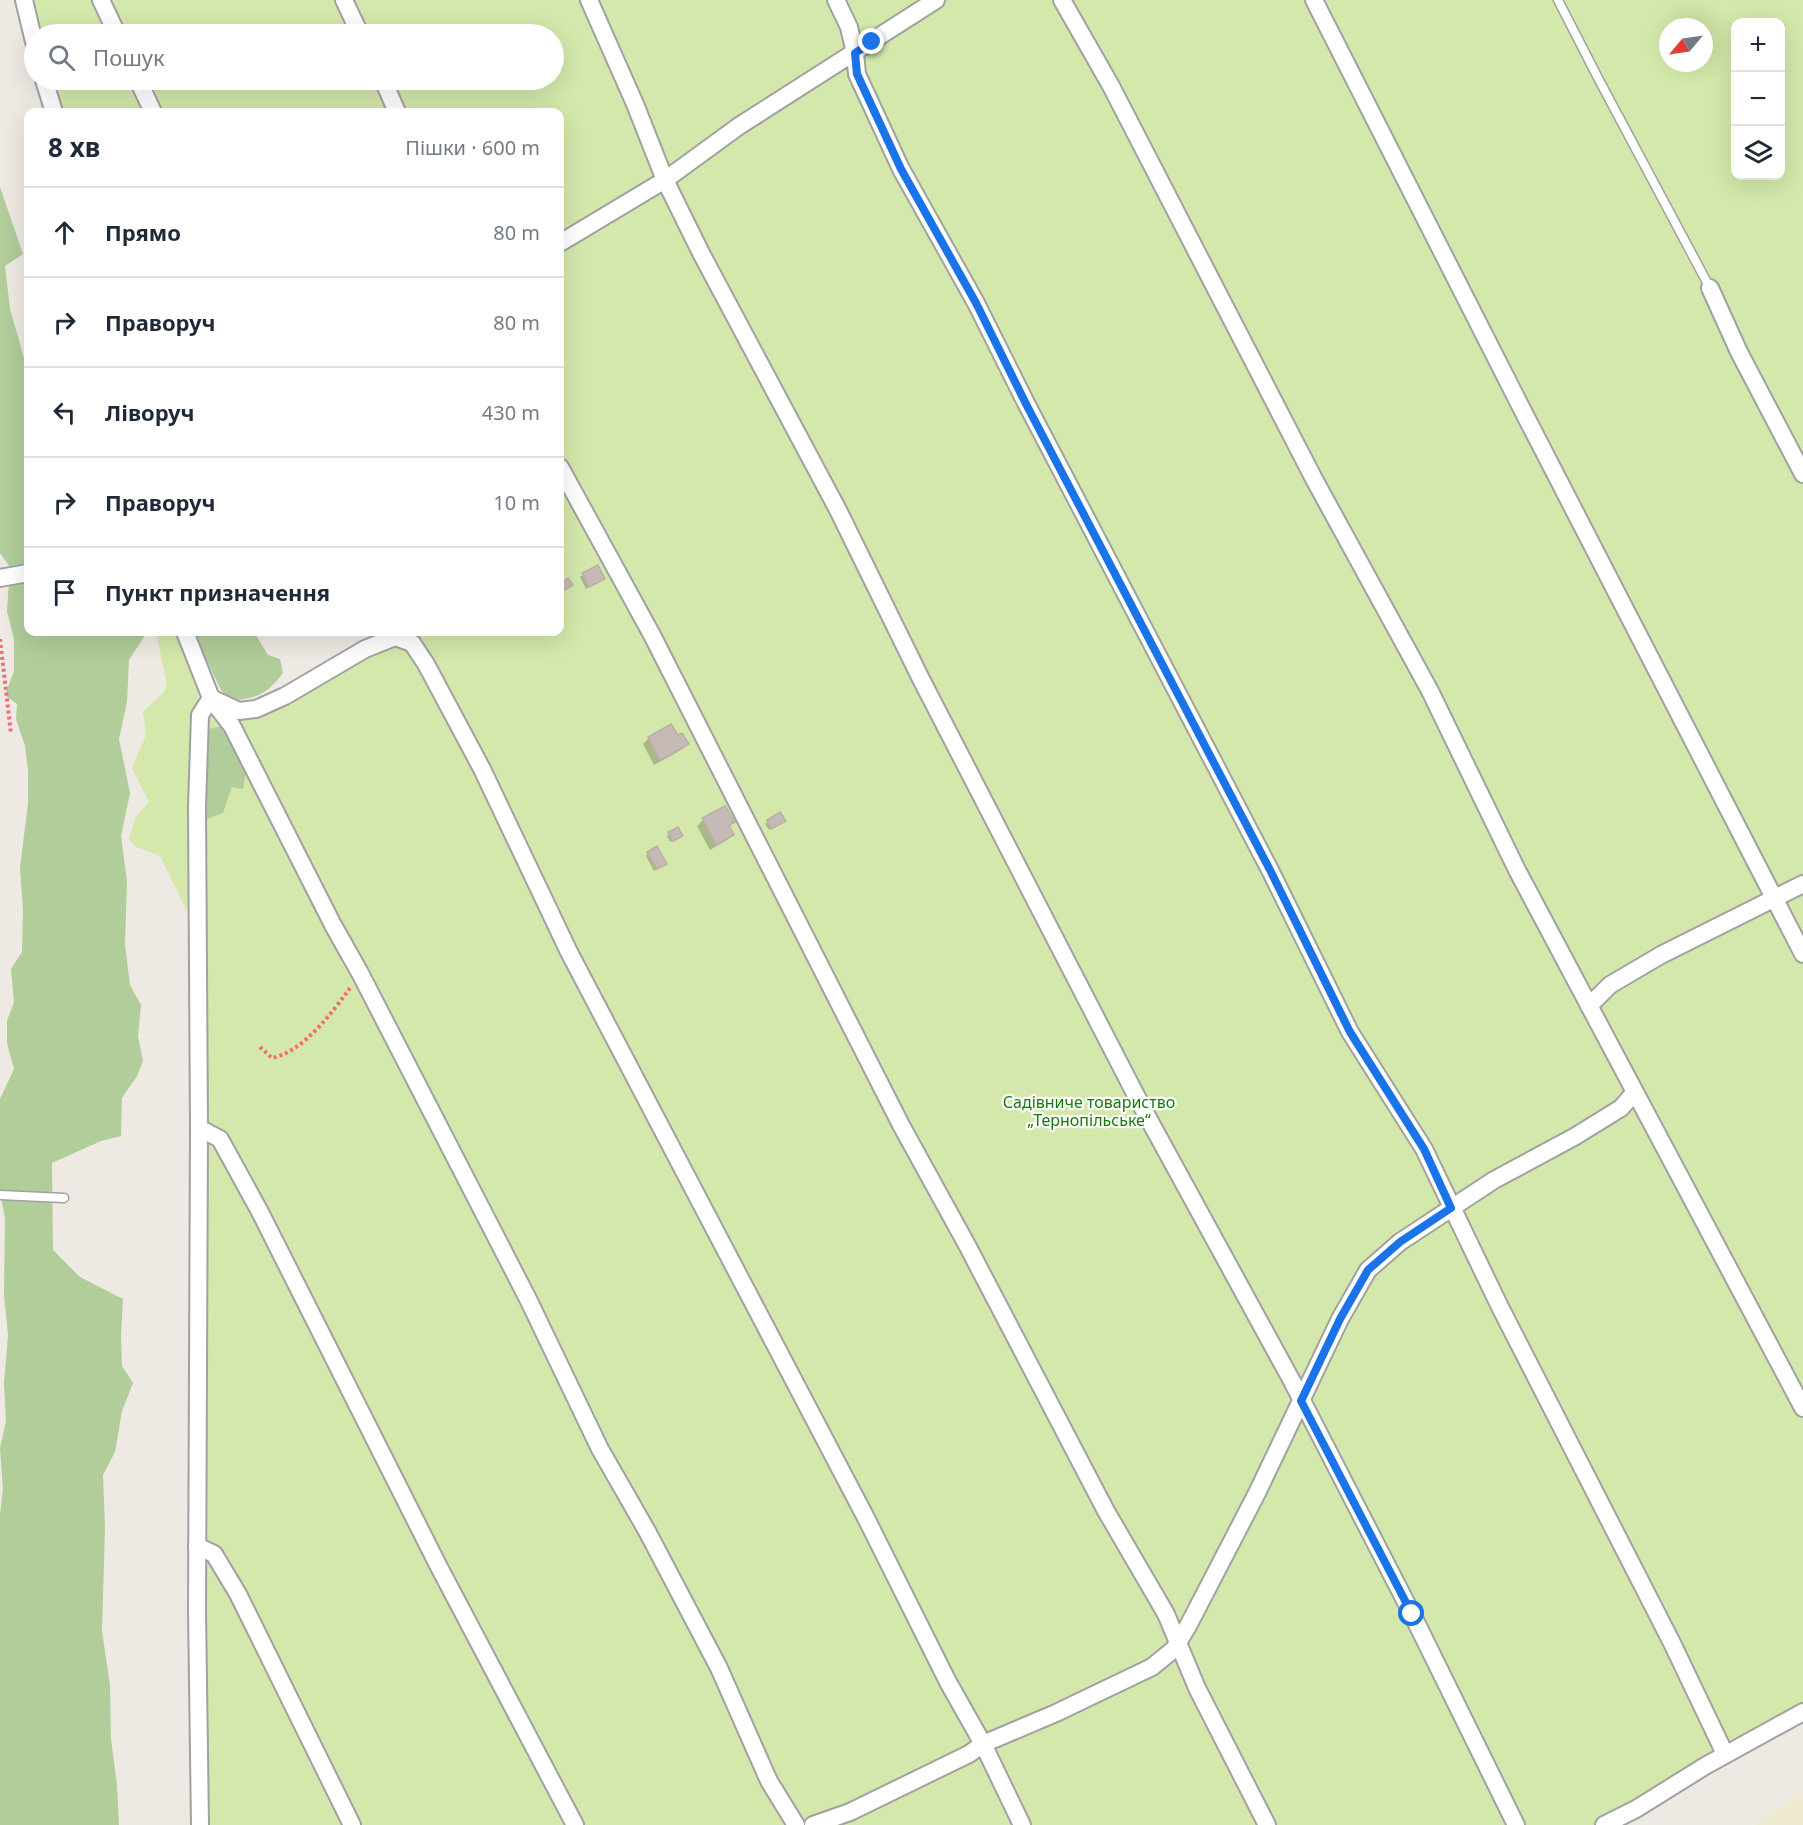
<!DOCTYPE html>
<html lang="uk">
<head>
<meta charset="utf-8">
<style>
  body { margin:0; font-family:"Noto Sans",sans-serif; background:#f2f2f3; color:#1f2937 }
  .controls { position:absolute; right:18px; top:18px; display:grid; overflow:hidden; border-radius:12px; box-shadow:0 6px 24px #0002 }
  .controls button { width:54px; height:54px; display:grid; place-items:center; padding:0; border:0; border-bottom:2px solid #e0e1e3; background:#fff; color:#1f2937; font:30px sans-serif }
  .compass { position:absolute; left:1659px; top:18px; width:54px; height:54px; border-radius:50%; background:#fff; box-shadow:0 6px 24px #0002; rotate:241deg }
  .stop { position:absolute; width:18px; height:18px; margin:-14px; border:4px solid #1a73e8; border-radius:50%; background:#fff }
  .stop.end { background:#1a73e8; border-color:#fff; box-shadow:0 2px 6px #0008 }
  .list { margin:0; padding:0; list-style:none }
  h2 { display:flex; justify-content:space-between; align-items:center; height:78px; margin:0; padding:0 24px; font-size:26px }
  h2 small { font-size:20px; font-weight:400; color:#747a83 }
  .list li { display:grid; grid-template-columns:39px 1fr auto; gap:18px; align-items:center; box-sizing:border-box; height:90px; padding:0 24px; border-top:2px solid #e0e1e3 }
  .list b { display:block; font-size:22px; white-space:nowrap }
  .list em { font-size:20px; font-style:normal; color:#747a83 }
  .icon { flex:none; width:33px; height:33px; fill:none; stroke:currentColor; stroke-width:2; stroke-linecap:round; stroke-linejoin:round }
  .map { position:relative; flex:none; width:1803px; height:1825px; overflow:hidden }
  .search { position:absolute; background:#fff; box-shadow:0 6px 24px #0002; left:24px; top:24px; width:540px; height:66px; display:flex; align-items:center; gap:15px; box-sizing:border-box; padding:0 21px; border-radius:33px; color:#747a83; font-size:22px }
  .panel { position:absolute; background:#fff; box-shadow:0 6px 24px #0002; left:24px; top:108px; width:540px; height:528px; border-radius:12px }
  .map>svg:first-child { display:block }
  .farmland { fill:#edeacf }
  .grass { fill:#d3e8aa; fill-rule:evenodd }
  .forest { fill:#b1cd99 }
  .shadow { fill:#0003 }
  .building { fill:#c6bab7; stroke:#c0ada6; stroke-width:1.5 }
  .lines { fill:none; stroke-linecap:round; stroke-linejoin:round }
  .lane-casing { stroke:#a1a1a1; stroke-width:11 }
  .street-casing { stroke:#a1a1a1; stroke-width:20 }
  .path { stroke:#f76b75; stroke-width:4; stroke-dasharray:3 3; stroke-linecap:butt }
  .lane { stroke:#fff; stroke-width:8 }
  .street { stroke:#fff; stroke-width:16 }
  .route { stroke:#1a73e8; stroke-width:8 }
  .labels { text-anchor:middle; stroke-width:4.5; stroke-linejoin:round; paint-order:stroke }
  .park-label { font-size:16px; fill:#177a0d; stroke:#fff }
</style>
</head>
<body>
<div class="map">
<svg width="1803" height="1825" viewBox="0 0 1803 1825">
  <rect width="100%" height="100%" fill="#eee9e3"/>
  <path class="farmland" d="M 1803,1793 L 1803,1825 L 1755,1825 Z"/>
  <g class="grass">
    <path d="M 24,0 L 1803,0 L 1803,1712 L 1604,1825 L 200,1825 L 200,715 L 211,698 L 239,711 L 394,632 L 560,632 L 560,112 L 54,112 L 44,80 L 554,80 L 554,34 L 34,34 ZM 1736,22 L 1780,22 L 1780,176 L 1736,176 ZM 1668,27 L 1704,27 L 1704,63 L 1668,63 Z"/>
    <path d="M 156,632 L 175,632 L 199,682 L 192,789 L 193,904 L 186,909 L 160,856 L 134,846 L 129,838 L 136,817 L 149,802 L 132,768 L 146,735 L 143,712 L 163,693 L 167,685 Z"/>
  </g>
  <g class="forest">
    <path d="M 0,187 L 23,254 L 5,266 L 10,309 L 28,372 L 28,632 L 144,632 L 144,637 L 129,660 L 127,702 L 119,739 L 130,793 L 121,836 L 127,881 L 125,945 L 130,985 L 141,1005 L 138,1036 L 143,1061 L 137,1076 L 122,1098 L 121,1136 L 101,1141 L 52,1163 L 53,1250 L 80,1277 L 123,1299 L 121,1336 L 122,1366 L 133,1383 L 122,1411 L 115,1452 L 103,1475 L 105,1528 L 102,1631 L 110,1685 L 111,1739 L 117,1785 L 119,1825 L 0,1825 L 0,1514 L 3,1489 L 0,1448 L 6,1421 L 4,1383 L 8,1335 L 4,1296 L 5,1219 L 0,1190 L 0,1099 L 14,1069 L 7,1043 L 7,1021 L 14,1002 L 11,969 L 22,952 L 23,910 L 20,868 L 28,803 L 28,771 L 25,746 L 16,719 L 17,704 L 5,695 L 14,671 L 14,639 L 7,611 L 10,567 L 0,553 Z"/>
    <path d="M 193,632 L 254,632 L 268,655 L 280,659 L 283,673 C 268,693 256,700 230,700 L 221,690 Z"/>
    <path d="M 223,726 L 246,769 L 243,789 L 232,787 L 223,813 L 207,819 L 202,797 L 203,736 L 209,729 Z"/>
  </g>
  <g class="shadow">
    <path d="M 598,567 L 603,579 L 586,589 L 580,577 Z"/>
    <path d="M 561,584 L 568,588 L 562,591 L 560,587 Z"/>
    <path d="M 677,737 L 687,744 L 681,750 L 654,765 L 643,744 L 649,738 Z"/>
    <path d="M 725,808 L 733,821 L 728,826 L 733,834 L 727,840 L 710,850 L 697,826 L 703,820 Z"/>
    <path d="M 780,814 L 781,823 L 769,830 L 765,824 Z"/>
    <path d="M 669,833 L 681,836 L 670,842 L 667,836 Z"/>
    <path d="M 648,853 L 663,866 L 654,871 L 646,856 Z"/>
  </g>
  <g class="building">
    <path d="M 598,565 L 605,579 L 589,587 L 582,573 Z"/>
    <path d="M 568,578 L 573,585 L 565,590 L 561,583 Z"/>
    <path d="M 671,724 L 678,735 L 682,733 L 689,744 L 660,761 L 648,737 Z"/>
    <path d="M 725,806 L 735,822 L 729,825 L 734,835 L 716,845 L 702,818 Z"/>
    <path d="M 780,812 L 786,821 L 771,829 L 767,820 Z"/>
    <path d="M 678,827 L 683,836 L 673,841 L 668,832 Z"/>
    <path d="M 657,846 L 667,864 L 657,869 L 647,852 Z"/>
  </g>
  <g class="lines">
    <g class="lane-casing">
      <g id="lane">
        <path d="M 1558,0 L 1598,78 L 1710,288"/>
        <path d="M 0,1195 L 64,1198"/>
      </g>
    </g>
    <g class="street-casing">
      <g id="street">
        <path d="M 24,0 L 34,42"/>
        <path d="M 101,0 L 117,34"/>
        <path d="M 344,0 L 360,34"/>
        <path d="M 589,0 L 635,104 L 665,180 L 701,253 L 838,510 L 921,679 L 1141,1105 L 1293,1383 L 1412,1614 L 1516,1825"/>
        <path d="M 836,0 L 849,27 L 855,53 L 857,74 L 901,169 L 976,303 L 1026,403 L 1270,870 L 1350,1032 L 1424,1149 L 1500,1307 L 1672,1643 L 1725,1754"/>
        <path d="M 1062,0 L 1111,86 L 1314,479 L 1430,691 L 1517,870 L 1803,1408"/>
        <path d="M 1314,0 L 1526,417 L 1803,954"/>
        <path d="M 44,80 L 54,112"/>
        <path d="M 138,80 L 153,112"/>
        <path d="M 383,80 L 397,112"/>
        <path d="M 560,243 L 665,180 L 739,126 L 936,0"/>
        <path d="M 1710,288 L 1739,352 L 1803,474"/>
        <path d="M 560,467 L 652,635 L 901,1125 L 967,1245 L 1106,1511 L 1166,1614 L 1197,1688 L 1267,1825"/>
        <path d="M 0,578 L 28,573"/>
        <path d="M 185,632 L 211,698 L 200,715 L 197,807 L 199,1128 L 197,1610 L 200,1825"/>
        <path d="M 211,698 L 239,711 L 256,709 L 285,696 L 365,649 L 395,637 L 412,643 L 426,664 L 482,769 L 569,952 L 866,1518 L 948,1682 L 983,1744 L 1022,1825"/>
        <path d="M 212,700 L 232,726 L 333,925 L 360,973 L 528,1299 L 600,1449 L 647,1531 L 719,1668 L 769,1781 L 796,1825"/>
        <path d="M 1589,1006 L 1610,985 L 1661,955 L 1803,884"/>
        <path d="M 199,1128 L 220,1139 L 260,1212 L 439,1567 L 575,1825"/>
        <path d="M 197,1546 L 214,1554 L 238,1594 L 352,1825"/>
        <path d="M 813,1825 L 850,1812 L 969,1754 L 983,1744 L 1056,1713 L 1152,1667 L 1174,1649 L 1188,1626 L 1257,1493 L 1340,1319 L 1368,1270 L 1400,1242 L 1494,1180 L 1574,1137 L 1621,1108 L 1634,1093"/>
        <path d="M 1604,1825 L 1636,1809 L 1705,1766 L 1803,1712"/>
      </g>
    </g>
    <g class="path">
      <path d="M 0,639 L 11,734"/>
      <path d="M 260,1047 L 272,1058 C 304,1051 331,1014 350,988"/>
    </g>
    <use href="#lane" class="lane"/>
    <use href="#street" class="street"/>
  </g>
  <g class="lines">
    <path class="route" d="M 872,42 L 855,53 L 857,74 L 901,169 L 976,303 L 1026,404 L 1270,870 L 1350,1032 L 1424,1149 L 1451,1208 L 1400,1242 L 1368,1270 L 1340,1319 L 1301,1401 L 1412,1614"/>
  </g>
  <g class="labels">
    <g class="park-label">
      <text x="1089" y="1108">Садівниче товариство<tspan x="1089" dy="18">„Тернопільське“</tspan></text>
    </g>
  </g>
</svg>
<div class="controls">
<button>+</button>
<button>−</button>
<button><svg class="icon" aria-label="layers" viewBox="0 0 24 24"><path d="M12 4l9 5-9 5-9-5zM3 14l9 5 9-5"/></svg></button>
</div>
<svg class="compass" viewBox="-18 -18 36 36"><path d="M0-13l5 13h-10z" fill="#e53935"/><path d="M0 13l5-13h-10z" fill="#747a83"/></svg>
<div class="stop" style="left:1412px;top:1614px"></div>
<div class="stop end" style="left:872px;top:42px"></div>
<div class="search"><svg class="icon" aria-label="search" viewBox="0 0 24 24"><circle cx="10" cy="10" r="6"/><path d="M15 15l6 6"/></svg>Пошук</div>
<section class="panel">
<h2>8 хв<small>Пішки · 600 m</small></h2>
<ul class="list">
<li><svg class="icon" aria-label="ahead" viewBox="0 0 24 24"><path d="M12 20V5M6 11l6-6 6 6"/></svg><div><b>Прямо</b></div><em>80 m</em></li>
<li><svg class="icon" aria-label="right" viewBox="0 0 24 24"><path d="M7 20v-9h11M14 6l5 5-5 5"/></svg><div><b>Праворуч</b></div><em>80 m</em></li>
<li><svg class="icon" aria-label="left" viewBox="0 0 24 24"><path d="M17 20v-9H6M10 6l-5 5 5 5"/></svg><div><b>Ліворуч</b></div><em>430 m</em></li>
<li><svg class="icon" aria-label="right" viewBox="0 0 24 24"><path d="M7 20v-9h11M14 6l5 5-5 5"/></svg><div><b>Праворуч</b></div><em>10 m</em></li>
<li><svg class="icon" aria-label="arrive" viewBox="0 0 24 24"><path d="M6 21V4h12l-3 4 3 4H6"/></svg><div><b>Пункт призначення</b></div></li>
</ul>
</section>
</div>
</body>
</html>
